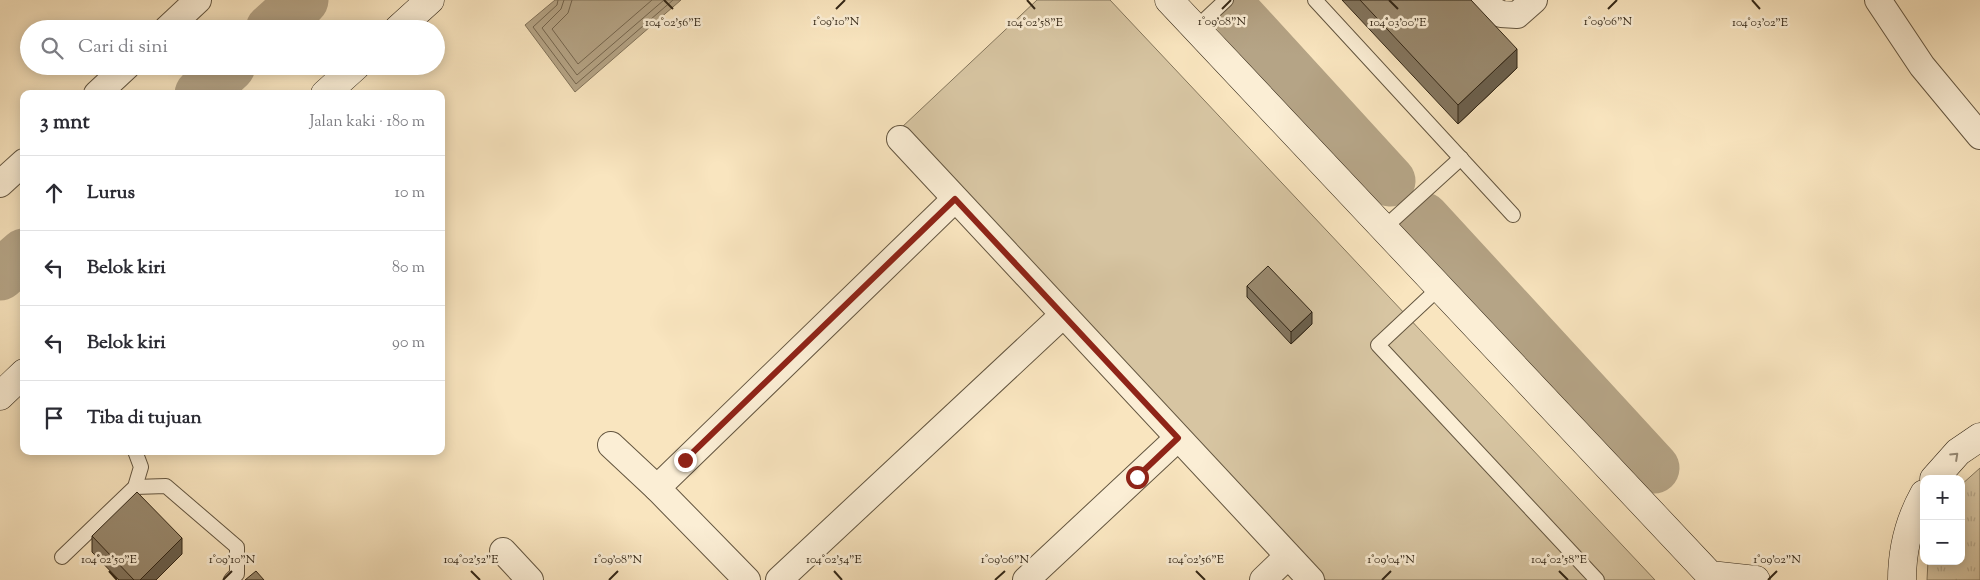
<!DOCTYPE html>
<html lang="id">
<head>
<meta charset="utf-8">
<style>
  body { margin:0; font-family:"Sorts Mill Goudy",serif; background:#f2f2f3; color:#2b2b33 }
  .controls { position:absolute; right:15px; bottom:15px; display:grid; overflow:hidden; border-radius:10px; box-shadow:0 2px 12px #0003 }
  .controls button { width:45px; height:45px; display:grid; place-items:center; padding:0; border:0; border-bottom:1px solid #e1e1e2; background:#fff; color:#2b2b33; font:25px sans-serif }
  .stop { position:absolute; width:15px; height:15px; margin:-11px; border:4px solid #8f2418; border-radius:50%; background:#fff }
  .stop.end { background:#8f2418; border-color:#fff; box-shadow:0 1px 5px #0008 }
  .list { margin:0; padding:0; list-style:none }
  h2 { display:flex; justify-content:space-between; align-items:center; height:65px; margin:0; padding:0 20px; font-size:21px }
  h2 small { font-size:16px; font-weight:400; color:#7c7c81 }
  .list li { display:grid; grid-template-columns:32px 1fr auto; gap:15px; align-items:center; box-sizing:border-box; height:75px; padding:0 20px; border-top:1px solid #e1e1e2 }
  .list b { display:block; font-size:19px; white-space:nowrap }
  .list em { font-size:16px; font-style:normal; color:#7c7c81 }
  .icon { flex:none; width:28px; height:28px; fill:none; stroke:currentColor; stroke-width:2; stroke-linecap:round; stroke-linejoin:round }
  .map { position:relative; flex:none; width:1980px; height:580px; overflow:hidden }
  .search { position:absolute; background:#fff; box-shadow:0 2px 12px #0003; left:20px; top:20px; width:425px; height:55px; display:flex; align-items:center; gap:12px; box-sizing:border-box; padding:0 18px; border-radius:28px; color:#7c7c81; font-size:19px }
  .panel { position:absolute; background:#fff; box-shadow:0 2px 12px #0003; left:20px; top:90px; width:425px; height:365px; border-radius:10px }
  .map>svg:first-child { display:block }
  .grass { fill:url(#grass-tufts); stroke:#84765c }
  .pitch { fill:#d7c5a2; stroke:#84765c }
  .water { fill:#b5a486; stroke:#817259 }
  .lines { fill:none; stroke-linecap:round; stroke-linejoin:round }
  .shore { stroke:#74654e; stroke-width:1 }
  .river { stroke:#b5a486; stroke-width:51 }
  .lane-casing { stroke:#645640; stroke-width:16 }
  .street-casing { stroke:#645640; stroke-width:28 }
  .secondary-casing { stroke:#322616; stroke-width:29 }
  .lane { stroke:#fbeed5; stroke-width:14 }
  .street { stroke:#fbeed5; stroke-width:26 }
  .secondary { stroke:#fbeed5; stroke-width:28 }
  .wall { fill:#84765f; stroke:#322616 }
  .shaded-wall { fill:#6b604d; stroke:#322616 }
  .building { fill:#99896e; stroke:#322616 }
  .oneway { stroke:#968a76 }
  .route { stroke:#8f2418; stroke-width:6 }
  .ticks { fill:none; stroke:#322616; stroke-width:2 }
  .ticks-label { font-size:12px; text-anchor:middle; fill:#322616; stroke:#fbeed5; stroke-width:5; stroke-linejoin:round; paint-order:stroke }
</style>
</head>
<body>
<div class="map">
<svg width="1980" height="580" viewBox="0 0 1980 580">
  <defs>
    <pattern id="grass-tufts" width="24" height="20" patternUnits="userSpaceOnUse" patternTransform="scale(1.25)"><rect width="24" height="20" fill="#d7c5a2"/><path d="M3 7l-1-3M5 7V3M7 7l1-3M15 17l-1-3M17 17v-4M19 17l1-3" fill="none" stroke="#b9a98b"/></pattern>
  </defs>
  <rect width="100%" height="100%" fill="#f9e5bf"/>
  <filter id="stains"><feTurbulence type="fractalNoise" baseFrequency=".004" numOctaves="4"/><feColorMatrix values="0 0 0 0 .2 0 0 0 0 .09 0 0 0 0 .02 0 0 0 .5 -.17"/></filter>
  <radialGradient id="worn" r=".72"><stop offset=".6" stop-color="#630" stop-opacity="0"/><stop offset="1" stop-color="#630" stop-opacity=".3"/></radialGradient>
  <path class="grass" d="M 1980,468 L 1980,580 L 1927,580 L 1928,561 L 1961,561 L 1961,485 Z"/>
  <path class="pitch" d="M 1037,0 L 1110,0 L 1655,580 L 1326,580 L 901,128 Z"/>
  <path class="water" d="M 555,0 L 681,0 L 575,92 L 525,25 Z"/>
  <g class="lines">
    <g class="shore">
      <path d="M 558,0 L 557,5 L 533,27 L 576,84 L 673,0"/>
      <path d="M 564,0 L 561,9 L 542,28 L 577,75 L 664,0"/>
      <path d="M 572,0 L 568,13 L 552,29 L 578,64 L 652,0"/>
    </g>
    <g class="river">
      <path d="M 1239,16 L 1390,181"/>
      <path d="M 271,29 L 303,0"/>
      <path d="M 200,94 L 230,66"/>
      <path d="M 1424,218 L 1654,468"/>
      <path d="M 0,275 L 24,254"/>
    </g>
    <g class="lane-casing">
      <g id="lane">
        <path d="M 1315,0 L 1513,215"/>
        <path d="M 1196,28 L 1226,0"/>
        <path d="M 1384,228 L 1461,158"/>
        <path d="M 1439,288 L 1378,345 L 1597,580"/>
        <path d="M 135,487 L 166,486 L 237,547 L 237,574 L 231,580"/>
        <path d="M 62,557 L 135,487 L 141,467 L 135,451"/>
      </g>
    </g>
    <g class="street-casing">
      <g id="street">
        <path d="M 1472,0 L 1501,14 L 1517,15 L 1534,0"/>
        <path d="M 1878,0 L 1922,66 L 1980,136"/>
        <path d="M 167,29 L 198,0"/>
        <path d="M 97,94 L 127,66"/>
        <path d="M 900,139 L 1311,580"/>
        <path d="M 0,184 L 24,162"/>
        <path d="M 611,445 L 657,488"/>
        <path d="M 503,551 L 530,580"/>
        <path d="M 747,580 L 657,488 L 955,199"/>
        <path d="M 779,580 L 1063,315"/>
        <path d="M 1026,580 L 1178,438"/>
        <path d="M 1263,580 L 1288,556"/>
      </g>
    </g>
    <g class="secondary-casing">
      <g id="secondary">
        <path d="M 1169,0 L 1710,575 L 1756,580"/>
        <path d="M 398,29 L 430,0"/>
        <path d="M 325,94 L 356,66"/>
        <path d="M 0,396 L 24,373"/>
        <path d="M 1934,479 L 1958,452 L 1980,437"/>
        <path d="M 1902,580 C 1902,548 1909,521 1924,494"/>
      </g>
    </g>
    <use href="#lane" class="lane"/>
    <use href="#street" class="street"/>
    <use href="#secondary" class="secondary"/>
  </g>
  <g class="wall">
    <path d="M 1342,0 L 1471,0 L 1517,68 L 1458,124 Z"/>
    <path d="M 1247,286 L 1312,324 L 1291,344 L 1247,297 Z"/>
    <path d="M 92,536 L 182,554 L 156,580 L 119,580 L 92,552 Z"/>
  </g>
  <g class="shaded-wall">
    <path d="M 1517,49 L 1517,68 L 1458,124 L 1458,105 Z"/>
    <path d="M 1312,312 L 1312,324 L 1291,344 L 1291,332 Z"/>
    <path d="M 182,538 L 182,554 L 156,580 L 140,580 Z"/>
  </g>
  <g class="building">
    <path d="M 1360,0 L 1471,0 L 1517,49 L 1458,105 Z"/>
    <path d="M 1268,266 L 1312,312 L 1291,332 L 1247,286 Z"/>
    <path d="M 137,492 L 182,538 L 140,580 L 134,580 L 92,536 Z"/>
    <path d="M 256,571 L 264,580 L 245,580 Z"/>
  </g>
  <defs><path id="oneway-chevron" d="M-2-3.5L2.5 0L-2 3.5" fill="none" stroke-width="1.6" stroke-linecap="round" stroke-linejoin="round" transform="scale(1.25)"/></defs>
  <use class="oneway" href="#oneway-chevron" transform="translate(1955 456) rotate(-43)"/>
  <g class="lines">
    <path class="route" d="M 685,460 L 955,199 L 1178,438 L 1137,477"/>
  </g>
  <path class="ticks" d="M 664,0 L 673,9M 1027,0 L 1035,9M 1389,0 L 1398,9M 1752,0 L 1760,9M 836,9 L 845,0M 1222,9 L 1231,0M 1608,9 L 1617,0M 109,571 L 117,580M 471,571 L 480,580M 834,571 L 842,580M 1196,571 L 1205,580M 1559,571 L 1568,580M 223,580 L 232,571M 609,580 L 618,571M 995,580 L 1005,571M 1382,580 L 1391,571M 1768,580 L 1777,571"/>
  <g class="ticks-label">
    <text x="836" y="25">1°09'10"N</text>
    <text x="1222" y="25">1°09'08"N</text>
    <text x="1608" y="25">1°09'06"N</text>
    <text x="673" y="26">104°02'56"E</text>
    <text x="1035" y="26">104°02'58"E</text>
    <text x="1398" y="26">104°03'00"E</text>
    <text x="1760" y="26">104°03'02"E</text>
    <text x="109" y="563">104°02'50"E</text>
    <text x="471" y="563">104°02'52"E</text>
    <text x="834" y="563">104°02'54"E</text>
    <text x="1196" y="563">104°02'56"E</text>
    <text x="1559" y="563">104°02'58"E</text>
    <text x="232" y="563">1°09'10"N</text>
    <text x="618" y="563">1°09'08"N</text>
    <text x="1005" y="563">1°09'06"N</text>
    <text x="1391" y="563">1°09'04"N</text>
    <text x="1777" y="563">1°09'02"N</text>
  </g>
  <rect width="100%" height="100%" filter="url(#stains)"/>
  <rect width="100%" height="100%" fill="url(#worn)"/>
</svg>
<div class="controls">
<button>+</button>
<button>−</button>
</div>
<div class="stop" style="left:1137px;top:477px"></div>
<div class="stop end" style="left:685px;top:460px"></div>
<div class="search"><svg class="icon" aria-label="search" viewBox="0 0 24 24"><circle cx="10" cy="10" r="6"/><path d="M15 15l6 6"/></svg>Cari di sini</div>
<section class="panel">
<h2>3 mnt<small>Jalan kaki · 180 m</small></h2>
<ul class="list">
<li><svg class="icon" aria-label="ahead" viewBox="0 0 24 24"><path d="M12 20V5M6 11l6-6 6 6"/></svg><div><b>Lurus</b></div><em>10 m</em></li>
<li><svg class="icon" aria-label="left" viewBox="0 0 24 24"><path d="M17 20v-9H6M10 6l-5 5 5 5"/></svg><div><b>Belok kiri</b></div><em>80 m</em></li>
<li><svg class="icon" aria-label="left" viewBox="0 0 24 24"><path d="M17 20v-9H6M10 6l-5 5 5 5"/></svg><div><b>Belok kiri</b></div><em>90 m</em></li>
<li><svg class="icon" aria-label="arrive" viewBox="0 0 24 24"><path d="M6 21V4h12l-3 4 3 4H6"/></svg><div><b>Tiba di tujuan</b></div></li>
</ul>
</section>
</div>
</body>
</html>
